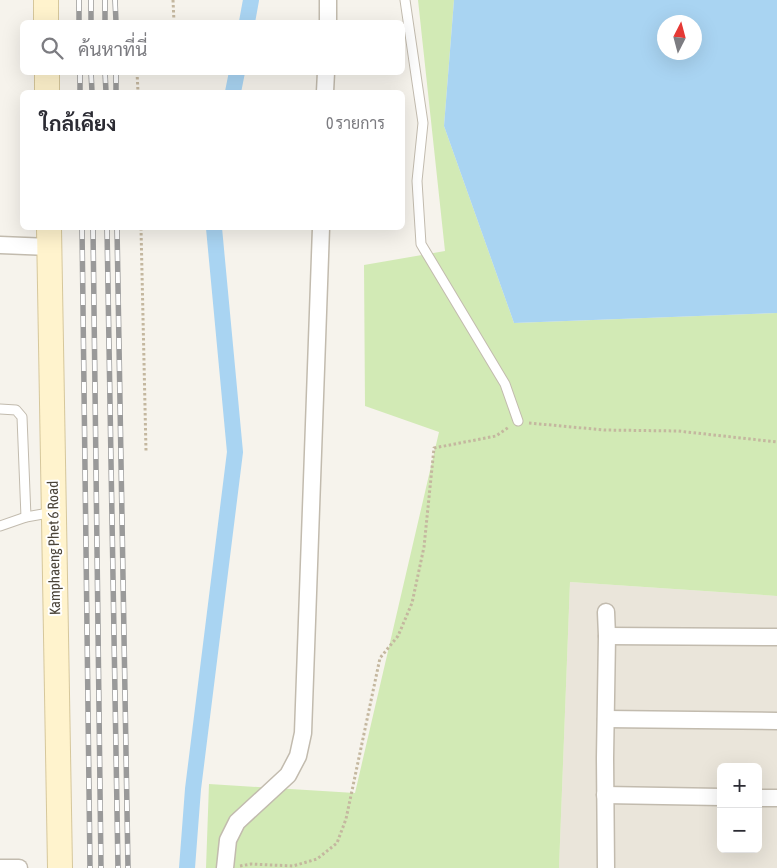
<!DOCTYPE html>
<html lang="th">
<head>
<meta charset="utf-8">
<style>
  body { margin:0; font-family:"Asap Condensed",Sarabun,sans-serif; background:#f2f2f3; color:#2b2b33 }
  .controls { position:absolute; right:15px; bottom:15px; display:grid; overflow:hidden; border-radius:8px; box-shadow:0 5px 20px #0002 }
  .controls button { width:45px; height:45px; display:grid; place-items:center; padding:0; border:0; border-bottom:1px solid #e1e1e2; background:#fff; color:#2b2b33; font:25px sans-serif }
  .compass { position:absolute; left:657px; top:15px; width:45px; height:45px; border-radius:50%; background:#fff; box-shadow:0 5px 20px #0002; rotate:6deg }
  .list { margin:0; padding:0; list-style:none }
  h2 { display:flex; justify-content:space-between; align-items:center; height:65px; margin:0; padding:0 20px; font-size:21px }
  h2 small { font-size:16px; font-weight:400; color:#7c7c81 }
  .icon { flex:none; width:28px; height:28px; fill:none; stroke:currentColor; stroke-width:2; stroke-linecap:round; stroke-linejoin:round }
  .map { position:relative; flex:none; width:777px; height:868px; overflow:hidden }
  .search { position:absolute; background:#fff; box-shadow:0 5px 20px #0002; left:20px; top:20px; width:385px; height:55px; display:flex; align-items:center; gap:12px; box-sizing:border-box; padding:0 18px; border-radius:8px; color:#7c7c81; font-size:19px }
  .panel { position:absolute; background:#fff; box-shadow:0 5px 20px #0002; left:20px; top:90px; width:385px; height:140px; border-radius:8px }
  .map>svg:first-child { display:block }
  .residential { fill:#eae5da; fill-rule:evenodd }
  .green { fill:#d2eab5 }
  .water { fill:#a9d4f2; fill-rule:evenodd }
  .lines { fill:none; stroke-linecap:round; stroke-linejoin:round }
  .canal { stroke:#a9d4f2; stroke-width:16 }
  .service-casing { stroke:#c2bbae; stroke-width:11 }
  .minor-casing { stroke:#c2bbae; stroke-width:19 }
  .secondary-casing { stroke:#d6c79b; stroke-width:26 }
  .path { stroke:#c4b79f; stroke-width:3; stroke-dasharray:2.5 2.5; stroke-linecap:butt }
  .service { stroke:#fff; stroke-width:9 }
  .minor { stroke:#fff; stroke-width:16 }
  .secondary { stroke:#fff3cd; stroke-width:24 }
  .rail-casing { stroke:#9a9a9a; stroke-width:5.5 }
  .rail { stroke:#fff; stroke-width:4; stroke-dasharray:11; stroke-linecap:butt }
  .labels { text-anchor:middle; stroke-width:4; stroke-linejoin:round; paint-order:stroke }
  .street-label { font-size:15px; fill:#4b4439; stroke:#fff }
</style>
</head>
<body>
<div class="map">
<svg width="777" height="868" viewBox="0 0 777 868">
  <rect width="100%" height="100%" fill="#f6f3ec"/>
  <path class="residential" d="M 570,582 L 777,596 L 777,868 L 559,868 ZM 721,767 L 758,767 L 758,849 L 721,849 Z"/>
  <path class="green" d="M 418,0 L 454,0 L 444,126 L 514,323 L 777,313 L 777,596 L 570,582 L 559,868 L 206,868 L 209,784 L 355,793 L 439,432 L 365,406 L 364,265 L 445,251 Z"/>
  <path class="water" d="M 454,0 L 777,0 L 777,313 L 514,323 L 444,126 ZM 664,22 L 694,22 L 694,52 L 664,52 Z"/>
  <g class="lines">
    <g class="canal">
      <path d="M 247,22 L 251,0"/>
      <path d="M 233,92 L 237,72"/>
      <path d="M 187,868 L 193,789 L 235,452 L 214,228"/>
    </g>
    <g class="service-casing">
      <g id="service">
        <path d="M 405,0 L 423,123 L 417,181 L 421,244 L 505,384 L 518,421"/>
        <path d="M 0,409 L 16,410 L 22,417 L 26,517"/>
        <path d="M 0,526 L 26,517 L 54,512"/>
      </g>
    </g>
    <g class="minor-casing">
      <g id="minor">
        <path d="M 328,22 L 328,0"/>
        <path d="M 325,92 L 326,72"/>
        <path d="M 0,245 L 50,247"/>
        <path d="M 607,636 L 777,637"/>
        <path d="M 606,719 L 777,721"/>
        <path d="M 605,795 L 721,797"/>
        <path d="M 758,798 L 777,798"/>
        <path d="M 0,868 L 19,868"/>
        <path d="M 225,868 L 228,840 L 237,822 L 288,775 L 298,756 L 303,733 L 321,228"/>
        <path d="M 606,868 L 605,758 L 607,636 L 606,612"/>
      </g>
    </g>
    <g class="secondary-casing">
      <g id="secondary">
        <path d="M 46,0 L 46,22"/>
        <path d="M 47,72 L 47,92"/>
        <path d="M 49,228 L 60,868"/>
      </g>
    </g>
    <g class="path">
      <path d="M 173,0 L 174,22"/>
      <path d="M 137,72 L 138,92"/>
      <path d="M 141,228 L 146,451"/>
      <path d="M 529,423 L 604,430 L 678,431 L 777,442"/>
      <path d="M 240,866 L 251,864 L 293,866 L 317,859 L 337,843 L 346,819 L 380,658 L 398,636 L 412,603 L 424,547 L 434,448 L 496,436 L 509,427"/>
    </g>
    <use href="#service" class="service"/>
    <use href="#minor" class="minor"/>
    <use href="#secondary" class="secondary"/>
    <g class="rail-casing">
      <g id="rail">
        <path d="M 79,0 L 79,22"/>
        <path d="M 91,0 L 91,22"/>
        <path d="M 105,0 L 105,22"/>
        <path d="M 115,0 L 116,22"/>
        <path d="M 80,72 L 80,92"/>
        <path d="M 91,72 L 92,92"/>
        <path d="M 105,72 L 106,92"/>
        <path d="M 116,72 L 116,92"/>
        <path d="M 82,228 L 90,868"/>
        <path d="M 93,228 L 101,868"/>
        <path d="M 107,228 L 118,868"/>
        <path d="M 117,228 L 128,868"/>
      </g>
    </g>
    <use href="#rail" class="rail"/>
  </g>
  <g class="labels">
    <g class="street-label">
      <text transform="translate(54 548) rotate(-91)" y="5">Kamphaeng Phet 6 Road</text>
    </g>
  </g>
</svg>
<div class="controls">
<button>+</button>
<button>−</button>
</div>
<svg class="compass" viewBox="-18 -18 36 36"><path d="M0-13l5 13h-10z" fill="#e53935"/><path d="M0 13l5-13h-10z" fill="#7c7c81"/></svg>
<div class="search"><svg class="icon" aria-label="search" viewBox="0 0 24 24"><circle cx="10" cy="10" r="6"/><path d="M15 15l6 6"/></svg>ค้นหาที่นี่</div>
<section class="panel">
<h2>ใกล้เคียง<small>0 รายการ</small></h2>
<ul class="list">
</ul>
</section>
</div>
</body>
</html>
